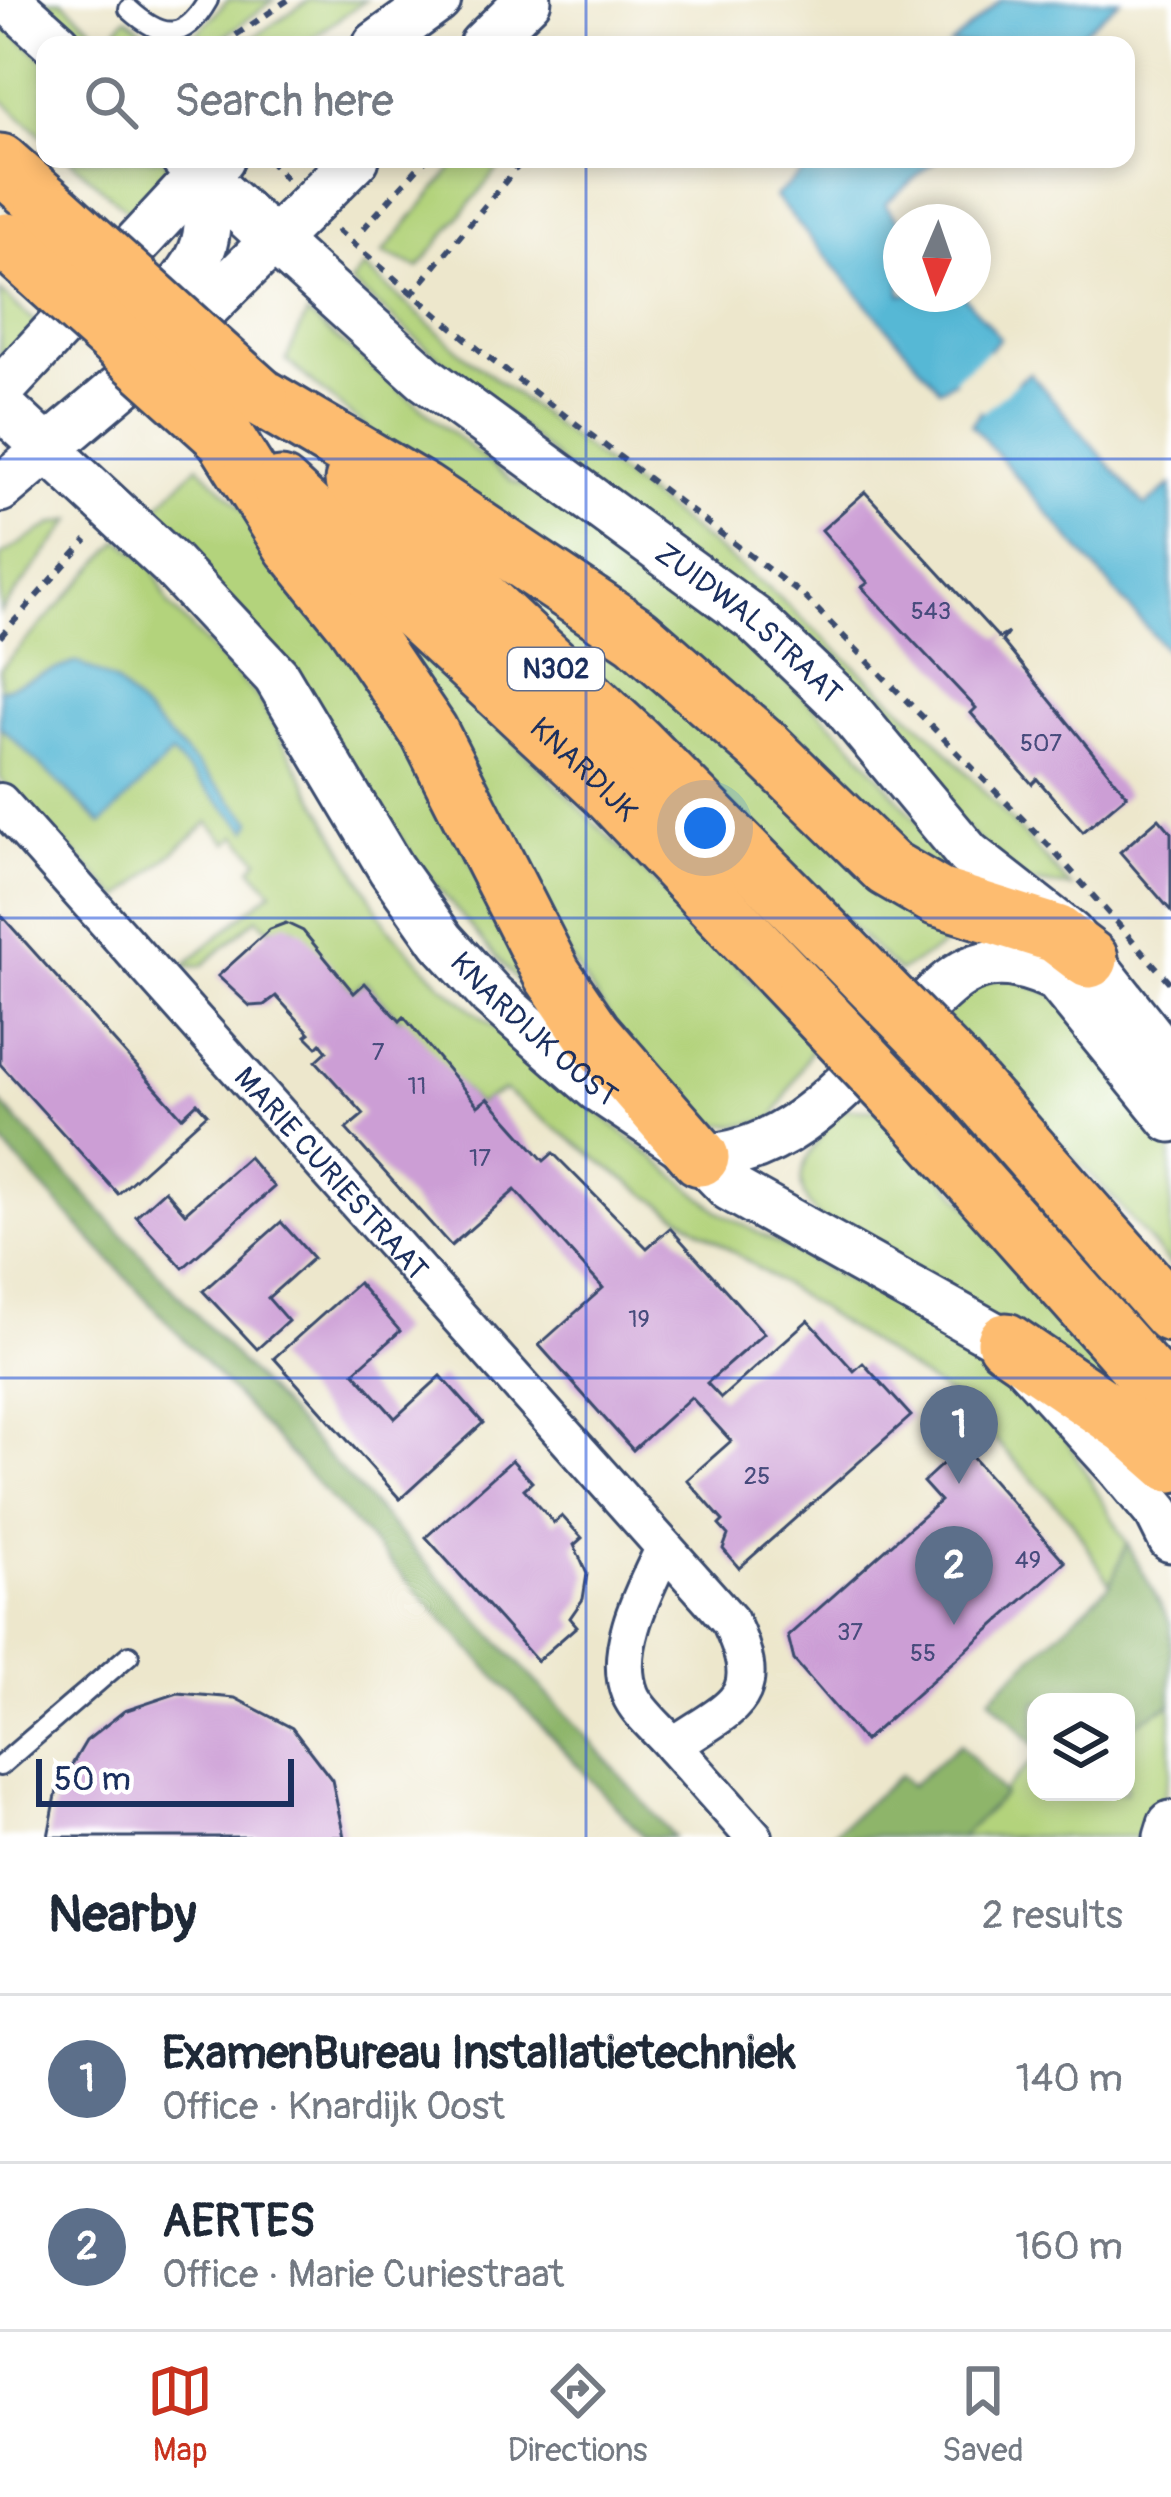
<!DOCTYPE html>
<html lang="en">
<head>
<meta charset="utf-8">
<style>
  body { margin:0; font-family:Pangolin,sans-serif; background:#f2f2f3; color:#1f2937 }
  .controls { position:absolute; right:36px; bottom:36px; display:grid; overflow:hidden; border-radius:24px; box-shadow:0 6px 18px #0003 }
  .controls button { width:108px; height:108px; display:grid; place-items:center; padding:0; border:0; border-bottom:3px solid #e0e1e3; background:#fff; color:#1f2937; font:60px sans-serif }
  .compass { position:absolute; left:883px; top:204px; width:108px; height:108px; border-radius:50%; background:#fff; box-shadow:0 6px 18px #0003; rotate:182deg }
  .scale { position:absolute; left:36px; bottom:30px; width:258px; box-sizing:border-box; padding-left:12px; border:6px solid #1b2f5e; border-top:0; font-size:33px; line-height:42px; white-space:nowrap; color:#1b2f5e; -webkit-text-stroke:9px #fff; paint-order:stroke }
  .you { position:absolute; left:705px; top:828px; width:42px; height:42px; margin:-30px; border:9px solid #fff; border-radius:50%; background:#1a73e8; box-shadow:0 0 0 18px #1a73e833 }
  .badge { display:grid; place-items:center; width:78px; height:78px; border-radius:50%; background:#c8321e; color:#fff; font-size:39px; font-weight:700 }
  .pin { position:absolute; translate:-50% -99px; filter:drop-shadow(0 3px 6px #0008) }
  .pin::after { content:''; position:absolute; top:63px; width:42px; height:36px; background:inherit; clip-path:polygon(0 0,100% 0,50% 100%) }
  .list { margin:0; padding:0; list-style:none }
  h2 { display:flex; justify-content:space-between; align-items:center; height:156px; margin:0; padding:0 48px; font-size:51px }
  h2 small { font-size:39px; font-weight:400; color:#747a83 }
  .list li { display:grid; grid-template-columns:78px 1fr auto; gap:36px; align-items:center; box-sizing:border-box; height:168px; padding:0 48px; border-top:3px solid #e0e1e3 }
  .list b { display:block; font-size:45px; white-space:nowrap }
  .list p { margin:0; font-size:39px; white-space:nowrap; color:#747a83 }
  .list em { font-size:39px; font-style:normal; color:#747a83 }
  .icon { flex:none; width:66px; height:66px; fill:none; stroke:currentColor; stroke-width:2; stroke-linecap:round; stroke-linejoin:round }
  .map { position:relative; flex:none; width:1171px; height:1837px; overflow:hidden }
  .search { position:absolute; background:#fff; box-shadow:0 6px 18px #0003; left:36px; right:36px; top:36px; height:132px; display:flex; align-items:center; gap:30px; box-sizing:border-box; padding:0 42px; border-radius:24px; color:#747a83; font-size:45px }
  .sheet { height:492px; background:#fff }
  nav { display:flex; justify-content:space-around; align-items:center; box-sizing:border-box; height:168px; border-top:3px solid #e0e1e3; background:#fff; font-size:33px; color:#747a83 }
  nav a { display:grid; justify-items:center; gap:6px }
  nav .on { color:#c8321e }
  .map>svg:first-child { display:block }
  .green { fill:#b3d37b; stroke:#67816c; stroke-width:3 }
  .forest { fill:#8eb56b; stroke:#547264; stroke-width:3 }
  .water { fill:#57b8d5; stroke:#39749a; stroke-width:3 }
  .pier { fill:#ede7cc }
  .building { fill:#cc9ed5 }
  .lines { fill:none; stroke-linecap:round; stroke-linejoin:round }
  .service-casing { stroke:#3a4b6e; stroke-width:24 }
  .minor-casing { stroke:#3a4b6e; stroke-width:42 }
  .tertiary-casing { stroke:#3a4b6e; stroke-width:51 }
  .primary-casing { stroke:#3a4b6e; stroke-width:63 }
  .path { stroke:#3a4b6e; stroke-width:6; stroke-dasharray:9 9; stroke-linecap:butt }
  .service { stroke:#fff; stroke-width:18 }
  .minor { stroke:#fff; stroke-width:36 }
  .tertiary { stroke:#fff; stroke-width:45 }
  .primary { stroke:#fdbc6f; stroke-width:57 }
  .primary-bridge-casing { stroke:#3a4b6e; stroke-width:63; stroke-linecap:butt }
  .primary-bridge { stroke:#fdbc6f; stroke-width:57 }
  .grid { fill:none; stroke:#1d4ed8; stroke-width:3; stroke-opacity:0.55 }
  .labels { text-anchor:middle; stroke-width:9; stroke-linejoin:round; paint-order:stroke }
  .number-label { font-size:24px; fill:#474b7c }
  .shield { fill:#fff; stroke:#5f6d8e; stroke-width:3 }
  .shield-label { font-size:27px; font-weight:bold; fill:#1b2f5e }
  .street-label { font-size:30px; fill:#1b2f5e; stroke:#fff }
</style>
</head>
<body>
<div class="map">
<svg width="1171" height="1837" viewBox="0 0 1171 1837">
  <rect width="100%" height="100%" fill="#fff"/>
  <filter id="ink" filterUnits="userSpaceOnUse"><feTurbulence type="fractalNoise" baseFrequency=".00833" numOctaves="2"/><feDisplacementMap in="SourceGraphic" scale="24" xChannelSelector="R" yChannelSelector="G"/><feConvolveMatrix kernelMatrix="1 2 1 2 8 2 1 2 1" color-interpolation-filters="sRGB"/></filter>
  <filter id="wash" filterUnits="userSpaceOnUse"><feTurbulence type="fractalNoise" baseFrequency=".004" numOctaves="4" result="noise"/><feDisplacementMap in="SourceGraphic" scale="48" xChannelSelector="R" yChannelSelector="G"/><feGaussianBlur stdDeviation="2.7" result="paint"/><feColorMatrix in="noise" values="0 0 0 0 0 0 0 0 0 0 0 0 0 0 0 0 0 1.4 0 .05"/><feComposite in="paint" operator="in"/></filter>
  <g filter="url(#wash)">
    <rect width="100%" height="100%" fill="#ede7cc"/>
    <g class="green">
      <path d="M 32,0 L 62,0 L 106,40 L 127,17 L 160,45 L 86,45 Z"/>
      <path d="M 228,0 L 274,0 L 213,45 L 186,45 Z"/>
      <path d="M 309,0 L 365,0 L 303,45 L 242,45 Z"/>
      <path d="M 0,22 L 45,60 L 45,138 L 0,98 Z"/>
      <path d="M 69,159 L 162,159 L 176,171 L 132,215 Z"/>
      <path d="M 460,159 L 506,159 L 418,268 L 383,253 Z"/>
      <path d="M 364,267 L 468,358 L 769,589 L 935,738 L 1071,887 L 1024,882 L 516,423 L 351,283 Z"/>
      <path d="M 0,291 L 39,325 L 0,362 Z"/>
      <path d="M 307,314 L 511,481 L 576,509 L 703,600 L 853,744 L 976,892 L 953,886 L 410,465 L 286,360 Z"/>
      <path d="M 278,387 L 982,922 L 899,972 Z"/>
      <path d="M 198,465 L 254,520 L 390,696 L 546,1015 L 421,868 L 324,727 L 146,518 Z"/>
      <path d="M 241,469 L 815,1043 L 773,1119 C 712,1136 696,1118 651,1079 Z"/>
      <path d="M 72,520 L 0,613 L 0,556 L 53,524 Z"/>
      <path d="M 120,540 L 151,563 L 169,605 L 259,699 L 389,929 L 442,985 L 721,1213 L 933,1326 L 1055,1420 L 1127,1543 L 1110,1585 L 1071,1520 L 958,1401 L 637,1188 L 504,1090 L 477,1104 L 365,981 L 352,991 L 294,927 L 268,929 L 257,918 L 202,966 L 182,967 L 272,891 L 251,868 L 259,860 L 237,835 L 228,843 L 208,822 L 120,899 L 0,779 L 0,726 L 101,824 L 171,753 L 248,829 L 251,821 L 114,681 L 77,663 L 0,690 L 0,669 Z"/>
      <path d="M 1016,978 L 1067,1002 L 1171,1132 L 1171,1267 L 1116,1201 L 932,1012 L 978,980 Z"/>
      <path d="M 838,1109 L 882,1110 L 1171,1431 L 826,1225 C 778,1179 810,1157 838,1109 Z"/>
      <path d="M 1171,1704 L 1171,1771 L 1152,1837 L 960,1837 L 1036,1757 L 1036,1792 L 1126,1792 L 1126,1729 Z"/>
    </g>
    <g class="forest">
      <path d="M 0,1102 L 586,1736 L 674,1837 L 644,1837 L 12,1154 L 0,1140 Z"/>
      <path d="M 1127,1543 L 1171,1624 L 1171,1704 L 1126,1729 L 1126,1702 L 1036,1702 L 1036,1747 L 990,1697 L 1110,1585 Z"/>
      <path d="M 960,1744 L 1004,1795 L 960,1837 L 829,1837 L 900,1775 L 911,1786 Z"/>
    </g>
    <g class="water">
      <path d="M 1001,0 L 1120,0 L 1068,45 L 950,45 Z"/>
      <path d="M 818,159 L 937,159 L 885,204 L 901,224 L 901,294 L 962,294 L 1000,338 L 988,351 L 1015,383 L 1030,373 L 1145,506 L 1171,485 L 1171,656 L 971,424 L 983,409 L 957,379 L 940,389 L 775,197 Z"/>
      <path d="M 77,662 L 114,681 L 252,821 L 248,830 L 171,754 L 102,824 L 0,726 L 0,690 Z"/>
    </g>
    <path class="pier" d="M 989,350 L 1017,382 L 983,412 L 954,379 Z"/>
    <g id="blocks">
      <g class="building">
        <path d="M 865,492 L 999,638 L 1008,633 L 1002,641 L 1127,795 L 1083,832 L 1037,779 L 1032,784 L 971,713 L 976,708 L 862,587 L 868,583 L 822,530 Z"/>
        <path d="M 1159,818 L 1171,832 L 1171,911 L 1120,852 Z"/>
        <path d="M 0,914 L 182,1117 L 197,1103 L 207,1114 L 118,1194 L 0,1064 Z"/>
        <path d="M 286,923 L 303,931 L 354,993 L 365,983 L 400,1021 L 404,1017 L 478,1106 L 488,1098 L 544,1161 L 553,1153 L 647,1248 L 670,1228 L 764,1333 L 707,1383 L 721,1398 L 808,1320 L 854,1371 L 863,1363 L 911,1416 L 739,1568 L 723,1549 L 728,1535 L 719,1525 L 723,1521 L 687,1480 L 731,1441 L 691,1397 L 633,1450 L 539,1345 L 603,1288 L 515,1190 L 451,1246 L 346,1129 L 364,1114 L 316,1061 L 327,1051 L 321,1043 L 317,1047 L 306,1036 L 310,1033 L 276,996 L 264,1005 L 250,1006 L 218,976 L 270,929 Z"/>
        <path d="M 248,1157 L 274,1187 L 183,1268 L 136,1216 L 165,1190 L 185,1213 Z"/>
        <path d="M 281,1222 L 313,1258 L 268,1298 L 288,1321 L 257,1349 L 203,1291 Z"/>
        <path d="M 358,1283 L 400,1331 L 354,1372 L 395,1418 L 441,1376 L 483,1423 L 400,1499 L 274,1358 Z"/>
        <path d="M 962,1446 L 1065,1562 L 864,1741 L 794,1660 L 788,1636 L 940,1501 L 923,1482 Z"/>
        <path d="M 512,1460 L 532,1482 L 524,1489 L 554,1523 L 562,1516 L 582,1538 L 574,1545 L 587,1574 L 583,1599 L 570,1618 L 577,1626 L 537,1661 L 426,1537 Z"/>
        <path d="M 178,1693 L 235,1698 L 292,1728 L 332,1780 L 344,1837 L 48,1837 L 57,1790 L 86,1741 L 124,1711 Z"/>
      </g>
    </g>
  </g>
  <g filter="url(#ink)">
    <use href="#blocks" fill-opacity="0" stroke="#3a4b6e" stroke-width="3"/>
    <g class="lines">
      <g class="service-casing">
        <g id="service">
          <path d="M 129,9 C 163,40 185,41 208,0"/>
          <path d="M 0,1766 L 129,1655"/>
        </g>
      </g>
      <g class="minor-casing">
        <g id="minor">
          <path id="s1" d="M 0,802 L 730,1621 C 768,1701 732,1705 673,1746 C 661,1731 637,1712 630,1694 C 612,1649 645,1589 664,1549"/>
          <path d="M 673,1746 L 754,1837"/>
        </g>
      </g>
      <g class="tertiary-casing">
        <g id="tertiary">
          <path d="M 8,0 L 58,45"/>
          <path d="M 376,45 L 438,0"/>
          <path d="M 482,45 L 528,0"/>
          <path id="s2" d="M 184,159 L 425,378 L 754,619 L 843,704 L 968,854 L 1070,934 L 1171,1062"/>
          <path d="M 155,313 C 202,262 217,245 201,174"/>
          <path d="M 0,391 L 201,174 L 221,159"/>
          <path id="s3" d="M 0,405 L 171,564 L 276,676 L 391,869 L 442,941 L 492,996 L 597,1088 L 700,1157 L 730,1188 L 1006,1342 L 1117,1464 L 1158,1513 L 1171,1539"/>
          <path d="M 0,489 L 156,357 L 356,159"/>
          <path d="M 700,1157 C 793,1157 855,1072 918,1012 C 936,995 953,975 977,967 C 1005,958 1032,967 1057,979 L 1171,1119"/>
          <path d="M 1167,1837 L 1171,1824"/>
        </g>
      </g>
      <g class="primary-casing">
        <g id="primary">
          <path d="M 0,163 L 45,203"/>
          <path d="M 259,396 L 422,492 L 637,636 L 763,746 L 888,868 L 938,897 L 1056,934 L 1089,959"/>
          <path d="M 224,436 L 293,546 L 354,621 L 429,732 L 552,974 L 593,1034 L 700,1157"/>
          <path d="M 354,481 L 635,743 L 843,953"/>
          <path id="s4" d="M 281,487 L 610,793 L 804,997"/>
          <path d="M 956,1068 L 1171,1313"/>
          <path d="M 914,1113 L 1171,1402"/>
          <path d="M 1006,1342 L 1129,1426 L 1171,1463"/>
        </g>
      </g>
      <g class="path">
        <path d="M 221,45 L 288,0"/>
        <path d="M 268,159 L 286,179"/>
        <path d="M 363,229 L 426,159"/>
        <path d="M 337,230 L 489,358 L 805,597 L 1050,847 L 1171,984"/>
        <path d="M 411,295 L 524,159"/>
        <path d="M 0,637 L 87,540"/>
      </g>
      <use href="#service" class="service"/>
      <use href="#minor" class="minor"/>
      <use href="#tertiary" class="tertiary"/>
      <use href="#primary" class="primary"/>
      <g class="primary-bridge-casing">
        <g id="primary-bridge">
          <path d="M 45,203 L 259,396"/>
          <path d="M 8,242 L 224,436"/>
          <path d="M 843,953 L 956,1068"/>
          <path d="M 804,997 L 914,1113"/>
        </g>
      </g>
      <use href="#primary-bridge" class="primary-bridge"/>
    </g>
  </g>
  <path class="grid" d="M 586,0 L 586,45M 586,159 L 586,1837M 0,459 L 1171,459M 0,918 L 1171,918M 0,1378 L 1171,1378"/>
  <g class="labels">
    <g class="number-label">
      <text x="931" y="619">543</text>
      <text x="1041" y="751">507</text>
      <text x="378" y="1060">7</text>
      <text x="417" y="1094">11</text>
      <text x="480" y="1166">17</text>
      <text x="639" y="1327">19</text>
      <text x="757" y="1484">25</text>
      <text x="1028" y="1568">49</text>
      <text x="850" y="1640">37</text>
      <text x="923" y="1661">55</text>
    </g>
    <rect class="shield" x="508" y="648" width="96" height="42" rx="9"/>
    <g class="shield-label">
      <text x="556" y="678">N302</text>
    </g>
    <g class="street-label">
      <text dy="10" stroke="none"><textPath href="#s2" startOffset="732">ZUIDWALSTRAAT</textPath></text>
      <text dy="10" stroke="none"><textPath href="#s4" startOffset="414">KNARDIJK</textPath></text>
      <text dy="10" stroke="none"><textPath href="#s3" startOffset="828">KNARDIJK OOST</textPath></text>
      <text dy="10" stroke="none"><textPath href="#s1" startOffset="498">MARIE CURIESTRAAT</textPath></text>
    </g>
  </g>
</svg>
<div class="controls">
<button><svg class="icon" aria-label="layers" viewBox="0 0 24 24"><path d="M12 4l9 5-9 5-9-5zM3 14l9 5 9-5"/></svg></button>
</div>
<svg class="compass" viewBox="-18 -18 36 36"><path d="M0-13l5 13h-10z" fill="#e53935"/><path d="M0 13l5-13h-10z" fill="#747a83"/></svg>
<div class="scale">50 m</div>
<div class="you"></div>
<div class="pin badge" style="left:959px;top:1484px;background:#5c6f8a">1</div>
<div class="pin badge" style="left:954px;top:1625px;background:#5c6f8a">2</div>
<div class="search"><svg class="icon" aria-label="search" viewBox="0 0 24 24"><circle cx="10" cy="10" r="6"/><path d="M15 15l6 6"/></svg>Search here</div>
</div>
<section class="sheet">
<h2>Nearby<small>2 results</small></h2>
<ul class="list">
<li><span class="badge" style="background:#5c6f8a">1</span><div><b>ExamenBureau Installatietechniek</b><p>Office · Knardijk Oost</p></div><em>140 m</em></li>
<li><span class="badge" style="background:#5c6f8a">2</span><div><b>AERTES</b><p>Office · Marie Curiestraat</p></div><em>160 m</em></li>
</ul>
</section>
<nav>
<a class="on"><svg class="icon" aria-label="map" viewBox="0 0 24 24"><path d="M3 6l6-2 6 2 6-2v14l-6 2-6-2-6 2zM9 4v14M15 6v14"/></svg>Map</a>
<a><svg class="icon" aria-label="directions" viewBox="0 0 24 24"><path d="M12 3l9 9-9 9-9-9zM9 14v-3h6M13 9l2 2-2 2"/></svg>Directions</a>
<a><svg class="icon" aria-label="saved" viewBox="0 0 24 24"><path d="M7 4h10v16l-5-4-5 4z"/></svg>Saved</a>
</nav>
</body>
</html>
